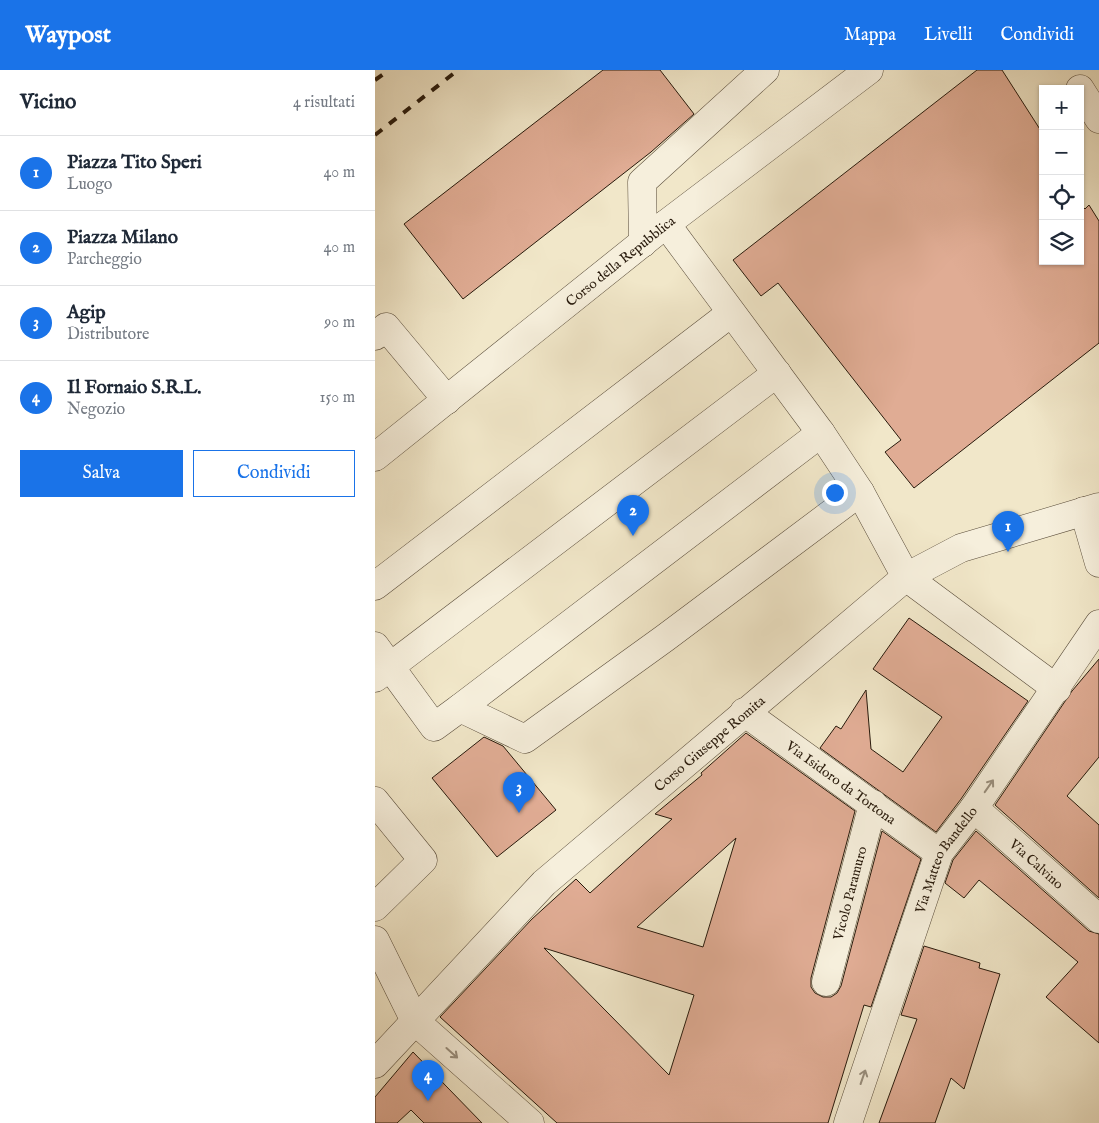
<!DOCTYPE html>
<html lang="it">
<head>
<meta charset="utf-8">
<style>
  body { margin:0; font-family:"IM FELL English",serif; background:#f6f6f7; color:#1f2937 }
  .controls { position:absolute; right:15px; top:15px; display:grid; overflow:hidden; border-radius:0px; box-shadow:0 1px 4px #0004 }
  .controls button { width:45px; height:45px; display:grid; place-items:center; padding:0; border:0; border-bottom:1px solid #e0e1e3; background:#fff; color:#1f2937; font:25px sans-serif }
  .you { position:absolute; left:459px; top:422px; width:18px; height:18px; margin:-12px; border:4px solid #fff; border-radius:50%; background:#1a73e8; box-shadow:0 0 0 8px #1a73e833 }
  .badge { display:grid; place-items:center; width:32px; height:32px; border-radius:50%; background:#1a73e8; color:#fff; font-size:16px; font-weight:700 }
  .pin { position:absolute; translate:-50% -41px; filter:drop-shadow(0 1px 2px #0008) }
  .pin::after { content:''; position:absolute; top:26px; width:18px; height:15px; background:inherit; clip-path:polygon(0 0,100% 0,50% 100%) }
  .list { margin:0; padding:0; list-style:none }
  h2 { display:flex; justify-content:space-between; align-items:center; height:65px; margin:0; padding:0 20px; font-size:21px }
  h2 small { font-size:16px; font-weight:400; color:#747a83 }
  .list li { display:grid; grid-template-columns:32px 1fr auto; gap:15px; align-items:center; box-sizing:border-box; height:75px; padding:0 20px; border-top:1px solid #e0e1e3 }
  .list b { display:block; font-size:19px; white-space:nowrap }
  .list p { margin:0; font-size:16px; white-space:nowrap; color:#747a83 }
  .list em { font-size:16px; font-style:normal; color:#747a83 }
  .actions { display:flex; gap:10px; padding:15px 20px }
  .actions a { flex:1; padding:11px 0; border:1px solid #1a73e8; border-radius:0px; text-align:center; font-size:18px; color:#1a73e8 }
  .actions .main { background:#1a73e8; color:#fff }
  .icon { flex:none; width:28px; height:28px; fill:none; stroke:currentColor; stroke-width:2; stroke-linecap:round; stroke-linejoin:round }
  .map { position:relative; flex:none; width:724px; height:1053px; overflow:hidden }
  header { display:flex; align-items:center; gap:30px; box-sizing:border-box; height:70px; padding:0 25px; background:#1a73e8; color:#fff }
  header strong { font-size:24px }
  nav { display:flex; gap:28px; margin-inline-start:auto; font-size:18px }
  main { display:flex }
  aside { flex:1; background:#fff }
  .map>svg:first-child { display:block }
  .building { fill:#e0ac94; stroke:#281a0c; fill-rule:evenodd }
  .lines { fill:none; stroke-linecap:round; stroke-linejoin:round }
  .minor-casing { stroke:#5a4d3b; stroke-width:29 }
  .minor { stroke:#f6efdc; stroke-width:28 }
  .rail { stroke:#281a0c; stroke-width:4; stroke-dasharray:9 9; stroke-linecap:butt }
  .oneway { stroke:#998f7e }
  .labels { text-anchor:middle; stroke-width:4; stroke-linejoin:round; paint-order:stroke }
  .street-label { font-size:14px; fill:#281a0c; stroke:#f6efdc }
</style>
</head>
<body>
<header>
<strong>Waypost</strong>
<nav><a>Mappa</a><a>Livelli</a><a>Condividi</a></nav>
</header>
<main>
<aside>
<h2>Vicino<small>4 risultati</small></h2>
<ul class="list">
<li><span class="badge">1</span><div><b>Piazza Tito Speri</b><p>Luogo</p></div><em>40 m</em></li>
<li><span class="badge">2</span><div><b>Piazza Milano</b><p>Parcheggio</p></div><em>40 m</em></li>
<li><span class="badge">3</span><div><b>Agip</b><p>Distributore</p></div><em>90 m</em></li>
<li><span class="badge">4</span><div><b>Il Fornaio S.R.L.</b><p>Negozio</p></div><em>150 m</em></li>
</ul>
<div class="actions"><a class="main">Salva</a><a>Condividi</a></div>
</aside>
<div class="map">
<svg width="724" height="1053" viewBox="0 0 724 1053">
  <rect width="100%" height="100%" fill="#f1e7c9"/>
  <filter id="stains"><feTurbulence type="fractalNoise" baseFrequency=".004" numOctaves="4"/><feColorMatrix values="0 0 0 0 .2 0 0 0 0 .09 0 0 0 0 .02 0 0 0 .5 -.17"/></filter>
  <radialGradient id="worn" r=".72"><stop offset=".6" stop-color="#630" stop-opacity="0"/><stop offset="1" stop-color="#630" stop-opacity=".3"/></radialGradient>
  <g class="building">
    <path d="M 228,0 L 285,0 L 319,44 L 276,82 L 88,229 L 29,154 Z"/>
    <path d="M 602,0 L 627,0 L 668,64 L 668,191 L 705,191 L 705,134 L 710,139 L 714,135 L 724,151 L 724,273 L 539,418 L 510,382 L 526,370 L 403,213 L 386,226 L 358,190 Z"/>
    <path d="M 534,548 L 653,631 L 586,729 L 561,762 L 445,678 L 461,656 L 466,659 L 491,620 L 496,679 L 528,702 L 567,647 L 498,599 Z"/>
    <path d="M 724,589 L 724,687 L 692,726 L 724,755 L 724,828 L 620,735 L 697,621 Z"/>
    <path d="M 371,663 L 480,741 L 436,908 L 436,917 L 440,923 L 448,927 L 456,927 L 462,923 L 466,916 L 507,761 L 546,789 L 496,937 L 489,935 L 453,1053 L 182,1053 L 65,947 L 157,849 L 201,809 L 215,823 L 297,749 L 280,744 L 327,705 L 326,703 ZM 361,768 L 328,877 L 262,857 ZM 169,878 L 319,925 L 294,1005 Z"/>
    <path d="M 109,667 L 128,676 L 181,740 L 122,787 L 57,708 Z"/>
    <path d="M 601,761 L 714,861 L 724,864 L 724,973 L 671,927 L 703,892 L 604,810 L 589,828 L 570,813 L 578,790 Z"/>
    <path d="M 549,876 L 605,893 L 604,898 L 625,904 L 589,1019 L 576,1008 L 560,1053 L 504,1053 L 542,949 L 526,945 Z"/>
    <path d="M 38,982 L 107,1053 L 49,1053 L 36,1040 L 22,1053 L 0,1053 L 0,1027 Z"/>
  </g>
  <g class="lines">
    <g class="minor-casing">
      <g id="minor">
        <path d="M 705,19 L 724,49"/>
        <path d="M 291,154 L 446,363 L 485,422 L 531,507 L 682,619"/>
        <path d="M 268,173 L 267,112 L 390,0"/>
        <path d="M 0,266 L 11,257 L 72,330"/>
        <path id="s1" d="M 0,387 L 291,154 L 494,0"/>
        <path d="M 709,441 L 724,493"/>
        <path d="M 0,516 L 356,243"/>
        <path d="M 0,576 L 59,657 L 85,638 L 150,669 L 290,568 L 485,422"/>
        <path d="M 0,608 L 402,303"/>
        <path d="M 85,638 L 446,363"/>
        <path id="s2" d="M 369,642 L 564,783"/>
        <path d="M 0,731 L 48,790 L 0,837"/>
        <path id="s3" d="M 599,738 L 724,849"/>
        <path d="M 0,870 L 40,951 L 155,1053"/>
        <path id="s4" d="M 451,912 L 498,734"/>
        <path id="s5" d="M 0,994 L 169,813 L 531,507 L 586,478 L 724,437"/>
        <path id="s6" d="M 473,1053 L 564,783 L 599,738 L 724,554"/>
      </g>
    </g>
    <use href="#minor" class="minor"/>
    <g class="rail">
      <path d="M 0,10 L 14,0"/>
      <path d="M 0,65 L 83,0"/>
    </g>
  </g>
  <defs><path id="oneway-shaft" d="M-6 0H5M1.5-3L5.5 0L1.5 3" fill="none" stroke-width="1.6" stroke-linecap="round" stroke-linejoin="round" transform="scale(1.25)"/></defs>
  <g class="oneway">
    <use href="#oneway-shaft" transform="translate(614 716) rotate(-55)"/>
    <use href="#oneway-shaft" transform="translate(77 983) rotate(42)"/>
    <use href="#oneway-shaft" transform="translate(488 1007) rotate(-71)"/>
  </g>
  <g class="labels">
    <g class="street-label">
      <text dy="5" stroke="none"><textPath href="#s1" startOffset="314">Corso della Repubblica</textPath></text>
      <text dy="5" stroke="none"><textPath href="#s5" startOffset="464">Corso Giuseppe Romita</textPath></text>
      <text dy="5" stroke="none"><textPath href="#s2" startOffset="120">Via Isidoro da Tortona</textPath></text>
      <text dy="5" stroke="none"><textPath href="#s6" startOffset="282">Via Matteo Bandello</textPath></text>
      <text dy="5" stroke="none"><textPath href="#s3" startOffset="84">Via Calvino</textPath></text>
      <text dy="5" stroke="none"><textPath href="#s4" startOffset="92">Vicolo Paramuro</textPath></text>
    </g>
  </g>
  <rect width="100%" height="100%" filter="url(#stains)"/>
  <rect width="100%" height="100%" fill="url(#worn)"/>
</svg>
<div class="controls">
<button>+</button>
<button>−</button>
<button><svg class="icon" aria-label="locate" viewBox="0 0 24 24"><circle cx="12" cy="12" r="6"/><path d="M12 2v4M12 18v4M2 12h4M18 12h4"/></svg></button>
<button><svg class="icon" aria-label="layers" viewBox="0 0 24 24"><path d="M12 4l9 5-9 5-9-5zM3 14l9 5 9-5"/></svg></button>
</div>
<div class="you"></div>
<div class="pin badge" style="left:633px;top:482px">1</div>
<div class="pin badge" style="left:258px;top:466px">2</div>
<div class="pin badge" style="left:144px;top:743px">3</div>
<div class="pin badge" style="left:53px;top:1031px">4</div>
</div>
</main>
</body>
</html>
